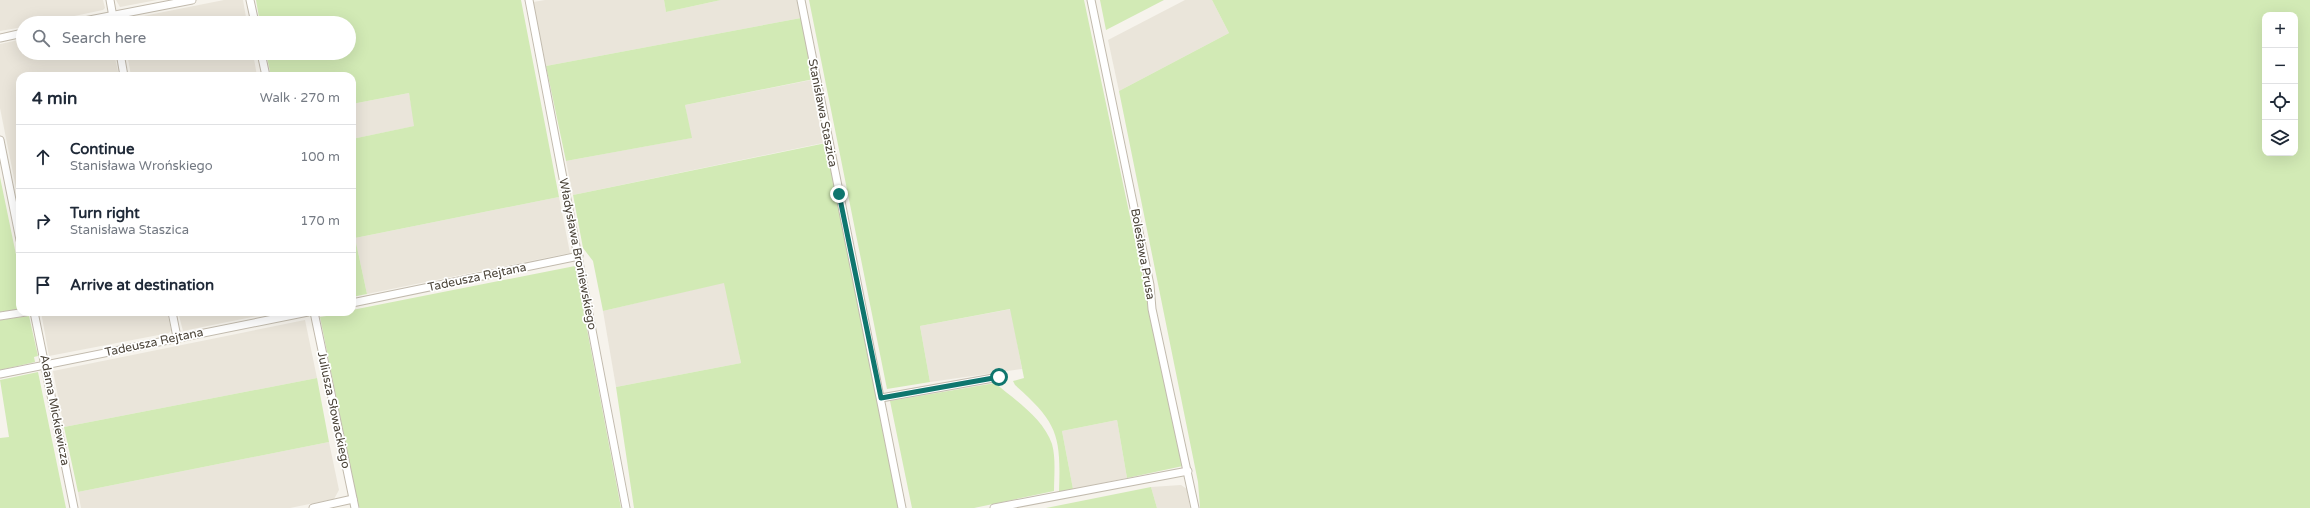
<!DOCTYPE html>
<html lang="en">
<head>
<meta charset="utf-8">
<style>
  body { margin:0; font-family:"Varela Round",sans-serif; background:#f6f6f7; color:#1f2937 }
  .controls { position:absolute; right:12px; top:12px; display:grid; overflow:hidden; border-radius:8px; box-shadow:0 4px 16px #0002 }
  .controls button { width:36px; height:36px; display:grid; place-items:center; padding:0; border:0; border-bottom:1px solid #e0e1e3; background:#fff; color:#1f2937; font:20px sans-serif }
  .stop { position:absolute; width:12px; height:12px; margin:-9px; border:3px solid #0f766e; border-radius:50%; background:#fff }
  .stop.end { background:#0f766e; border-color:#fff; box-shadow:0 1px 4px #0008 }
  .list { margin:0; padding:0; list-style:none }
  h2 { display:flex; justify-content:space-between; align-items:center; height:52px; margin:0; padding:0 16px; font-size:17px }
  h2 small { font-size:13px; font-weight:400; color:#747a83 }
  .list li { display:grid; grid-template-columns:26px 1fr auto; gap:12px; align-items:center; box-sizing:border-box; height:64px; padding:0 16px; border-top:1px solid #e0e1e3 }
  .list b { display:block; font-size:15px; white-space:nowrap }
  .list p { margin:0; font-size:13px; white-space:nowrap; color:#747a83 }
  .list em { font-size:13px; font-style:normal; color:#747a83 }
  .icon { flex:none; width:22px; height:22px; fill:none; stroke:currentColor; stroke-width:2; stroke-linecap:round; stroke-linejoin:round }
  .map { position:relative; flex:none; width:2310px; height:508px; overflow:hidden }
  .search { position:absolute; background:#fff; box-shadow:0 4px 16px #0002; left:16px; top:16px; width:340px; height:44px; display:flex; align-items:center; gap:10px; box-sizing:border-box; padding:0 14px; border-radius:22px; color:#747a83; font-size:15px }
  .panel { position:absolute; background:#fff; box-shadow:0 4px 16px #0002; left:16px; top:72px; width:340px; height:244px; border-radius:12px }
  .map>svg:first-child { display:block }
  .residential { fill:#eae5da }
  .green { fill:#d2eab5; fill-rule:evenodd }
  .lines { fill:none; stroke-linecap:round; stroke-linejoin:round }
  .minor-casing { stroke:#c2bbae; stroke-width:9 }
  .minor { stroke:#fff; stroke-width:7 }
  .route { stroke:#0f766e; stroke-width:5 }
  .labels { text-anchor:middle; stroke-width:3.5; stroke-linejoin:round; paint-order:stroke }
  .street-label { font-size:12px; fill:#4b4439; stroke:#fff }
</style>
</head>
<body>
<div class="map">
<svg width="2310" height="508" viewBox="0 0 2310 508">
  <rect width="100%" height="100%" fill="#f6f3ec"/>
  <g class="residential">
    <path d="M 0,0 L 103,0 L 105,8 L 103,10 L 41,23 L 23,23 L 23,27 L 0,31 Z"/>
    <path d="M 116,0 L 157,0 L 120,7 Z"/>
    <path d="M 224,0 L 243,0 L 247,23 L 121,23 L 123,20 Z"/>
    <path d="M 545,0 L 664,0 L 666,12 L 721,0 L 798,0 L 801,18 L 546,66 L 533,2 Z"/>
    <path d="M 1185,0 L 1212,0 L 1229,33 L 1119,91 L 1108,40 Z"/>
    <path d="M 23,39 L 23,53 L 114,53 L 119,76 L 20,76 L 20,208 L 0,108 L 0,44 Z"/>
    <path d="M 127,53 L 253,53 L 257,76 L 131,76 Z"/>
    <path d="M 811,80 L 823,143 L 573,195 L 566,161 L 691,138 L 685,105 Z"/>
    <path d="M 409,93 L 415,126 L 352,139 L 352,104 Z"/>
    <path d="M 559,197 L 570,253 L 367,294 L 355,238 Z"/>
    <path d="M 725,282 L 741,363 L 616,387 L 603,311 Z"/>
    <path d="M 1011,309 L 1022,369 L 930,382 L 920,326 Z"/>
    <path d="M 41,312 L 167,312 L 171,330 L 169,333 L 49,356 Z"/>
    <path d="M 178,312 L 277,312 L 183,331 Z"/>
    <path d="M 305,320 L 317,378 L 64,427 L 53,371 Z"/>
    <path d="M 1117,420 L 1127,478 L 1073,489 L 1062,431 Z"/>
    <path d="M 329,442 L 339,490 L 334,499 L 290,508 L 81,508 L 78,492 Z"/>
    <path d="M 1181,485 L 1187,489 L 1190,508 L 1157,508 L 1151,487 Z"/>
  </g>
  <g class="green">
    <path d="M 256,0 L 521,0 L 559,197 L 355,238 L 367,294 L 352,297 L 352,139 L 414,126 L 409,93 L 352,104 L 352,76 L 271,76 L 266,53 L 349,53 L 349,23 L 260,23 Z"/>
    <path d="M 664,0 L 721,0 L 666,12 Z"/>
    <path d="M 809,0 L 1084,0 L 1183,466 L 1127,478 L 1117,420 L 1062,431 L 1073,489 L 1059,492 C 1061,435 1058,423 1015,385 L 1013,381 L 1024,378 L 1010,309 L 920,326 L 930,382 L 887,389 Z"/>
    <path d="M 1100,0 L 1164,0 L 1106,30 Z"/>
    <path d="M 1212,0 L 2310,0 L 2310,508 L 1200,508 L 1198,482 L 1119,91 L 1229,33 ZM 2265,15 L 2295,15 L 2295,153 L 2265,153 Z"/>
    <path d="M 801,18 L 814,79 L 685,105 L 692,138 L 566,161 L 546,66 Z"/>
    <path d="M 826,143 L 899,508 L 634,508 L 616,387 L 741,363 L 724,283 L 603,311 L 593,261 L 583,248 L 573,195 Z"/>
    <path d="M 0,177 L 20,274 L 20,309 L 0,312 Z"/>
    <path d="M 575,266 L 621,508 L 360,508 L 358,505 L 320,317 L 352,312 L 352,310 Z"/>
    <path d="M 29,316 L 38,356 L 34,357 L 35,362 L 0,370 L 0,320 Z"/>
    <path d="M 38,372 L 66,508 L 0,508 L 0,438 L 9,437 L 0,380 Z"/>
    <path d="M 317,378 L 329,442 L 78,492 L 64,427 Z"/>
    <path d="M 995,383 C 1015,400 1043,418 1052,444 C 1056,458 1054,477 1054,491 L 974,508 L 912,508 L 890,401 Z"/>
    <path d="M 1151,487 L 1157,508 L 1046,508 Z"/>
  </g>
  <g class="lines">
    <g class="minor-casing">
      <g id="minor">
        <path d="M 110,0 L 114,23"/>
        <path d="M 250,0 L 255,23"/>
        <path d="M 529,0 L 626,508"/>
        <path d="M 801,0 L 902,508"/>
        <path d="M 1091,0 L 1150,285 L 1152,309 L 1195,508"/>
        <path d="M 74,23 L 192,0"/>
        <path d="M 0,38 L 23,33"/>
        <path d="M 120,53 L 124,76"/>
        <path d="M 261,53 L 266,76"/>
        <path d="M 0,140 L 20,240"/>
        <path d="M 352,303 L 579,256"/>
        <path d="M 34,312 L 74,508"/>
        <path d="M 172,312 L 177,337"/>
        <path d="M 314,312 L 355,508"/>
        <path d="M 0,316 L 26,312"/>
        <path d="M 0,374 L 308,312"/>
        <path d="M 881,398 L 999,377"/>
        <path d="M 313,508 L 353,499"/>
        <path d="M 994,508 L 1188,471"/>
      </g>
    </g>
    <use href="#minor" class="minor"/>
  </g>
  <g class="lines">
    <path class="route" d="M 839,194 L 881,398 L 999,377"/>
  </g>
  <g class="labels">
    <g class="street-label">
      <text transform="translate(823 113) rotate(79)" y="4">Stanisława Staszica</text>
      <text transform="translate(578 254) rotate(79)" y="4">Władysława Broniewskiego</text>
      <text transform="translate(1143 254) rotate(80)" y="4">Bolesława Prusa</text>
      <text transform="translate(477 277) rotate(-12)" y="4">Tadeusza Rejtana</text>
      <text transform="translate(154 342) rotate(-12)" y="4">Tadeusza Rejtana</text>
      <text transform="translate(55 410) rotate(79)" y="4">Adama Mickiewicza</text>
      <text transform="translate(334 410) rotate(78)" y="4">Juliusza Słowackiego</text>
    </g>
  </g>
</svg>
<div class="controls">
<button>+</button>
<button>−</button>
<button><svg class="icon" aria-label="locate" viewBox="0 0 24 24"><circle cx="12" cy="12" r="6"/><path d="M12 2v4M12 18v4M2 12h4M18 12h4"/></svg></button>
<button><svg class="icon" aria-label="layers" viewBox="0 0 24 24"><path d="M12 4l9 5-9 5-9-5zM3 14l9 5 9-5"/></svg></button>
</div>
<div class="stop" style="left:999px;top:377px"></div>
<div class="stop end" style="left:839px;top:194px"></div>
<div class="search"><svg class="icon" aria-label="search" viewBox="0 0 24 24"><circle cx="10" cy="10" r="6"/><path d="M15 15l6 6"/></svg>Search here</div>
<section class="panel">
<h2>4 min<small>Walk · 270 m</small></h2>
<ul class="list">
<li><svg class="icon" aria-label="ahead" viewBox="0 0 24 24"><path d="M12 20V5M6 11l6-6 6 6"/></svg><div><b>Continue</b><p>Stanisława Wrońskiego</p></div><em>100 m</em></li>
<li><svg class="icon" aria-label="right" viewBox="0 0 24 24"><path d="M7 20v-9h11M14 6l5 5-5 5"/></svg><div><b>Turn right</b><p>Stanisława Staszica</p></div><em>170 m</em></li>
<li><svg class="icon" aria-label="arrive" viewBox="0 0 24 24"><path d="M6 21V4h12l-3 4 3 4H6"/></svg><div><b>Arrive at destination</b></div></li>
</ul>
</section>
</div>
</body>
</html>
